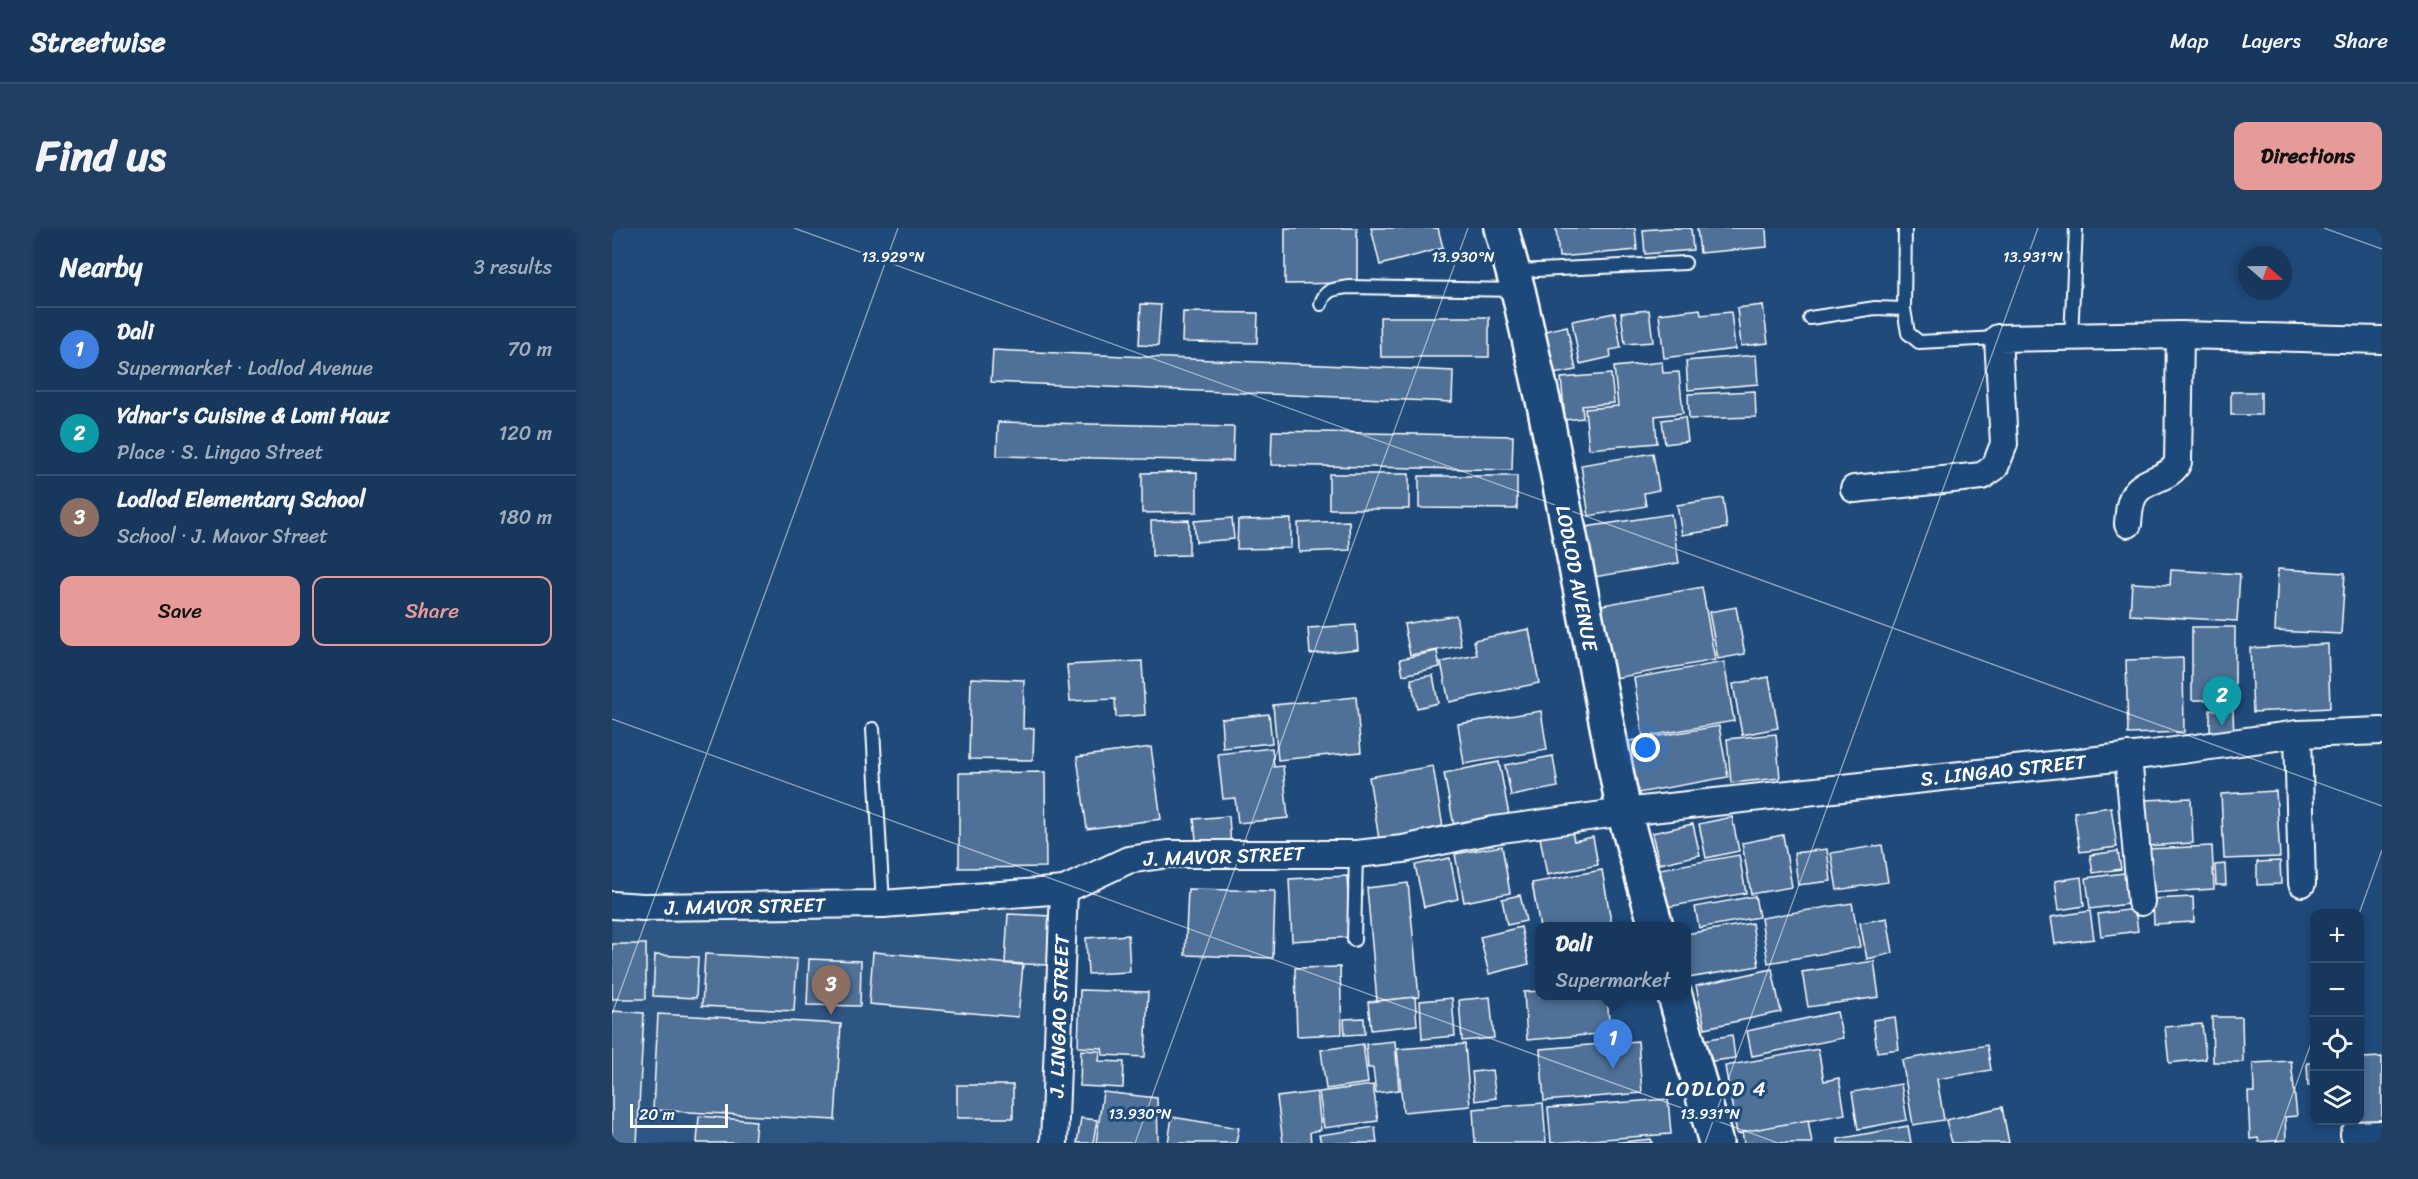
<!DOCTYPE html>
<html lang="en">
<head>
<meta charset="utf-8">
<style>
  body { margin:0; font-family:Sriracha,sans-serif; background:#203f62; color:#f1f3f6 }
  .controls { position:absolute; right:18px; bottom:18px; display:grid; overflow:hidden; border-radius:12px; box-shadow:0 3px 9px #0003 }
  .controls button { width:54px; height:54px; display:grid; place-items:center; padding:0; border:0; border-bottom:2px solid #365272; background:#17385c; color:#f1f3f6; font:30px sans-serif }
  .compass { position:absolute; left:1626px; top:18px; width:54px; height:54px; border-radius:50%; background:#17385c; box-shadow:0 3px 9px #0003; rotate:110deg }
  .scale { position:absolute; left:18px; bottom:15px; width:98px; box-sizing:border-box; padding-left:6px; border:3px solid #fff; border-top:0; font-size:16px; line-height:21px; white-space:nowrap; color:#fff; -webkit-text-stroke:4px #1f4a7a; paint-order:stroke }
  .you { position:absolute; left:1034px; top:520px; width:21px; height:21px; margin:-15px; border:4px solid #fff; border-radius:50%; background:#1a73e8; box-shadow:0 0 0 9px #1a73e833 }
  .badge { display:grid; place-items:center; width:39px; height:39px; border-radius:50%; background:#e69b98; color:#fff; font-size:20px; font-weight:700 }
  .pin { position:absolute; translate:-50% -50px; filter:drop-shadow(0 2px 3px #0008) }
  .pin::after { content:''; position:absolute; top:32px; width:21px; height:18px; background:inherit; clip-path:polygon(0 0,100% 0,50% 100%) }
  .popup { position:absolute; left:923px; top:694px; width:156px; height:78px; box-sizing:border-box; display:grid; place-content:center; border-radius:12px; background:#17385c; filter:drop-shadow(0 2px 4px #0005); font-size:20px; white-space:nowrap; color:#9eacbb }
  .popup b { font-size:22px; color:#f1f3f6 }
  .popup::after { content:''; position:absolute; left:50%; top:100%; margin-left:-12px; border:12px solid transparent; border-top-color:#17385c }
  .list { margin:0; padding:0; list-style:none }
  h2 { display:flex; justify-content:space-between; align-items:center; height:78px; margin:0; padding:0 24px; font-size:26px }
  h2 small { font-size:20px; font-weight:400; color:#9eacbb }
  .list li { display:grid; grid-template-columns:39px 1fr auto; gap:18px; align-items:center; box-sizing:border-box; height:84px; padding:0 24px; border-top:2px solid #365272 }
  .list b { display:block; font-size:22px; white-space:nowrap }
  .list p { margin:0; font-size:20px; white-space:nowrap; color:#9eacbb }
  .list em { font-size:20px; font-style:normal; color:#9eacbb }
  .actions { display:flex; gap:12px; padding:18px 24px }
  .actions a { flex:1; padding:14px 0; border:2px solid #e69b98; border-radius:12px; text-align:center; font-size:21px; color:#e69b98 }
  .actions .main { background:#e69b98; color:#111 }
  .icon { flex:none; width:33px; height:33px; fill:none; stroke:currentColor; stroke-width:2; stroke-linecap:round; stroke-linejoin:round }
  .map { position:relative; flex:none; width:1770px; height:915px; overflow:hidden; border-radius:12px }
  header { display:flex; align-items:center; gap:36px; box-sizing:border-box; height:84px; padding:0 30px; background:#17385c; border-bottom:2px solid #365272 }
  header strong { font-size:28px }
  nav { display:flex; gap:33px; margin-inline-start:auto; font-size:21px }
  .intro { display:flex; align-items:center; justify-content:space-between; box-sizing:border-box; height:144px; padding:0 36px }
  h1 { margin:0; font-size:42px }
  .button { padding:15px 27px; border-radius:12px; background:#e69b98; color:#111; font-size:21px; font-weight:700 }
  main { display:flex; gap:36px; padding:0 36px }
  aside { flex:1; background:#17385c; border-radius:12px; box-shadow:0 3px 9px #0003 }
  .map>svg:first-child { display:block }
  .built { fill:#2e5683 }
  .building { fill:#507197; stroke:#fff; stroke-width:1.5 }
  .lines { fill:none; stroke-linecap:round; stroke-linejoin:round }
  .service-casing { stroke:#fff; stroke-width:16 }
  .minor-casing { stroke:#fff; stroke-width:30 }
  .secondary-casing { stroke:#fff; stroke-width:38 }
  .service { stroke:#1f4a7a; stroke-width:12 }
  .minor { stroke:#1f4a7a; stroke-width:26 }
  .secondary { stroke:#1f4a7a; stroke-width:33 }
  .ticks { fill:none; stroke:#fff; stroke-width:1.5; stroke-opacity:0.45 }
  .labels { text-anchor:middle; stroke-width:6; stroke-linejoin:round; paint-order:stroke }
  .street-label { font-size:20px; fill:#fff; stroke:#1f4a7a }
  .neighbourhood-label { font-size:21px; letter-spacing:1.5px; fill:#fff; stroke:#1f4a7a }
  .ticks-label { font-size:15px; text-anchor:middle; fill:#fff; stroke:#1f4a7a; stroke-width:6; stroke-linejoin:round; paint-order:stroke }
</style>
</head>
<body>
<header>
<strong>Streetwise</strong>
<nav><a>Map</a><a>Layers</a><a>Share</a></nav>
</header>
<div class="intro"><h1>Find us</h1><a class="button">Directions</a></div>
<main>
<aside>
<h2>Nearby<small>3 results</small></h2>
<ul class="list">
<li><span class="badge" style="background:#3f7fe0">1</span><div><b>Dali</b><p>Supermarket · Lodlod Avenue</p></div><em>70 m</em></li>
<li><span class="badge" style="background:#0f9aa8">2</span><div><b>Ydnar's Cuisine &amp; Lomi Hauz</b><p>Place · S. Lingao Street</p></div><em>120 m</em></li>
<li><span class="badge" style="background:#8d6e63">3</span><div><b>Lodlod Elementary School</b><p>School · J. Mavor Street</p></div><em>180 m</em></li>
</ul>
<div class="actions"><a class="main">Save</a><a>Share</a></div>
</aside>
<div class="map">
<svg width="1770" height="915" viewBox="0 0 1770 915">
  <rect width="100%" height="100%" fill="#1f4a7a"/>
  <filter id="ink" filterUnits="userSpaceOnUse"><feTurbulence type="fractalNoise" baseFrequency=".0167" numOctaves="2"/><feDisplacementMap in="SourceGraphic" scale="12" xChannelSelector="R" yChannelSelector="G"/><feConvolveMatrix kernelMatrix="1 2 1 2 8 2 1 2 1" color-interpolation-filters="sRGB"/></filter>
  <g filter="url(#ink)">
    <path class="built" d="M 444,678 L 428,915 L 0,915 L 0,686 Z"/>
    <g class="building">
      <path d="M 673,0 L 745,0 L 745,55 L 673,56 Z"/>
      <path d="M 759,0 L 826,0 L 831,20 L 768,37 Z"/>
      <path d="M 944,0 L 1023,0 L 1025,22 L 947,29 Z"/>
      <path d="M 1057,0 L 1079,0 L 1081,22 L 1033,26 L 1031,2 Z"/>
      <path d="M 1085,0 L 1154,0 L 1155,19 L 1088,25 Z"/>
      <path d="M 529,76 L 549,77 L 546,118 L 527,117 Z"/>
      <path d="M 1151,77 L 1156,115 L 1129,118 L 1125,80 Z"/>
      <path d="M 1088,81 L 1089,87 L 1119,84 L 1123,121 L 1052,130 L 1047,86 Z"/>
      <path d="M 1037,82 L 1041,114 L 1013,116 L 1009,85 Z"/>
      <path d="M 571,84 L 646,85 L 645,115 L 570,114 Z"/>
      <path d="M 1003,85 L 1009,120 L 998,122 L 999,129 L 968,136 L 960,93 Z"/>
      <path d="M 768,89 L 877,89 L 877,129 L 769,129 Z"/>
      <path d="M 955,98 L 964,142 L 942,146 L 933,103 Z"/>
      <path d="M 381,122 L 841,143 L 840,174 L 379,154 Z"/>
      <path d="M 1144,127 L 1146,156 L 1076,162 L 1074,133 Z"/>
      <path d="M 1050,134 L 1051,145 L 1067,144 L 1071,185 L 1043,188 L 1045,215 L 977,221 L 973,181 L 1006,178 L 1002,139 Z"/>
      <path d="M 999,146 L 1002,175 L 970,178 L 971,190 L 953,192 L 949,150 Z"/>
      <path d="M 1143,163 L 1144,189 L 1077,191 L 1076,166 Z"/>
      <rect x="1619" y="164" width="30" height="23"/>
      <path d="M 1073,189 L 1076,213 L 1053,216 L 1050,192 Z"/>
      <path d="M 386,194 L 622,199 L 621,233 L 385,228 Z"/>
      <path d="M 660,203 L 901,208 L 900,242 L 659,237 Z"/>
      <path d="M 1041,225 L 1047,262 L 1032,265 L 1034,278 L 977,288 L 969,237 Z"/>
      <path d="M 585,244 L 585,284 L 530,285 L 530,245 Z"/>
      <rect x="717" y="246" width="80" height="35"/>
      <path d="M 807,248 L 905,248 L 905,281 L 807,280 Z"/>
      <path d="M 1111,270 L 1115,300 L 1070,307 L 1065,277 Z"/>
      <path d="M 1059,286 L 1067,335 L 982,349 L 974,299 Z"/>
      <path d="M 620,290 L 622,311 L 584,314 L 582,293 Z"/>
      <path d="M 679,291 L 679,320 L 625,321 L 626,292 Z"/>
      <path d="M 577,292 L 577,327 L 540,328 L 539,293 Z"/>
      <path d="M 737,293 L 738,322 L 687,324 L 686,295 Z"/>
      <path d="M 1666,341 L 1733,345 L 1729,406 L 1663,403 Z"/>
      <path d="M 1559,342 L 1628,346 L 1625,393 L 1518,387 L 1520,355 L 1558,357 Z"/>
      <path d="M 1090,359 L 1103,432 L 998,451 L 985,378 Z"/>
      <path d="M 1124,379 L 1133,426 L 1106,431 L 1097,384 Z"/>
      <path d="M 844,387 L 849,418 L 798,427 L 792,396 Z"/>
      <path d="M 744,397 L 746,421 L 698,426 L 696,400 Z"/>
      <rect x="1580" y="399" width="43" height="73"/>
      <path d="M 917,401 L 927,455 L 837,474 L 829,434 L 865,427 L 862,412 Z"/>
      <path d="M 1716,416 L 1718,480 L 1641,484 L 1638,420 Z"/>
      <path d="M 825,423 L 828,439 L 791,447 L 788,431 Z"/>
      <path d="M 1571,430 L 1572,504 L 1516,506 L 1514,432 Z"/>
      <path d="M 530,433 L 533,487 L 504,489 L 503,471 L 458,473 L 455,437 Z"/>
      <path d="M 1112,434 L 1122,493 L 1031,509 L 1022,450 Z"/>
      <path d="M 821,447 L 826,475 L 805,480 L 799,451 Z"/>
      <path d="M 1157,449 L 1166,500 L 1130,507 L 1121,456 Z"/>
      <path d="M 359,450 L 412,452 L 411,501 L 422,500 L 421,532 L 357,531 Z"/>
      <path d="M 744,469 L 749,524 L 666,532 L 661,477 Z"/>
      <path d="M 1598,482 L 1621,482 L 1622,513 L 1598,513 Z"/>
      <path d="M 929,483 L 935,522 L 852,536 L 846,496 Z"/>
      <path d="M 657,486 L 660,515 L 611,520 L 609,491 Z"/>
      <path d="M 1107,498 L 1116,549 L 1026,565 L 1017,513 Z"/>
      <path d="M 1164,506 L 1168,550 L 1119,555 L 1115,511 Z"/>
      <path d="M 539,519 L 549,591 L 475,601 L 465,529 Z"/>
      <path d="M 660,520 L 662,539 L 671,538 L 676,590 L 626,595 L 623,570 L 611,571 L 606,526 Z"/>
      <path d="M 941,528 L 946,559 L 899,568 L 893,537 Z"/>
      <path d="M 887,534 L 897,587 L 842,598 L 832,545 Z"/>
      <path d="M 821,538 L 832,606 L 768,617 L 757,549 Z"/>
      <path d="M 433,544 L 434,639 L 347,640 L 347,545 Z"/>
      <path d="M 1664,563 L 1668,629 L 1612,631 L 1609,566 Z"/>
      <path d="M 1579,570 L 1581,615 L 1534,618 L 1532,572 Z"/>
      <path d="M 1499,579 L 1505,619 L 1468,624 L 1462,584 Z"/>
      <path d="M 617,588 L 619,620 L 585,623 L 582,591 Z"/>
      <path d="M 1120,589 L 1127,623 L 1094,630 L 1087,596 Z"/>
      <path d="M 1081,596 L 1088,627 L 1047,636 L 1040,605 Z"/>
      <path d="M 959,598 L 962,613 L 981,609 L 986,637 L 935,647 L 927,604 Z"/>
      <path d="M 1171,607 L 1180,659 L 1139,666 L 1130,615 Z"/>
      <path d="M 1270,617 L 1276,654 L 1225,662 L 1219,625 Z"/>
      <path d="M 890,618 L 898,665 L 852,674 L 843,626 Z"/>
      <path d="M 1600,618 L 1602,661 L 1537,665 L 1535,621 Z"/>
      <path d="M 1215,621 L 1219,653 L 1186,657 L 1182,625 Z"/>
      <path d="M 1506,623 L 1509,641 L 1481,645 L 1478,627 Z"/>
      <path d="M 1127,627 L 1134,665 L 1055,679 L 1048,641 Z"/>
      <path d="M 838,630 L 846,671 L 812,679 L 803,637 Z"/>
      <path d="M 1668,633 L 1669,656 L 1645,657 L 1645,634 Z"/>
      <path d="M 1613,636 L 1614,657 L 1604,657 L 1603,637 Z"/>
      <path d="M 990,642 L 1000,698 L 928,700 L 920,655 Z"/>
      <path d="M 1519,644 L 1523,675 L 1478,681 L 1474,650 Z"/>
      <path d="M 735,648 L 738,709 L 680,713 L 677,651 Z"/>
      <path d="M 1469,649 L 1472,678 L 1447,682 L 1443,653 Z"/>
      <path d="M 796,655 L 807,769 L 765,773 L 755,660 Z"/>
      <path d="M 576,661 L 663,663 L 661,730 L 573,727 Z"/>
      <path d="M 908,667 L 914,693 L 895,697 L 890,671 Z"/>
      <path d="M 1143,668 L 1147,689 L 1087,700 L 1083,679 Z"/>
      <path d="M 1581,669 L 1582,694 L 1542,696 L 1541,671 Z"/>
      <path d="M 1240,675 L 1248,719 L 1156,735 L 1149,690 Z"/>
      <path d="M 1523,681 L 1526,703 L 1489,708 L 1486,686 Z"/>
      <path d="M 1478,683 L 1482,711 L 1443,716 L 1439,689 Z"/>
      <path d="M 396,686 L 439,688 L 436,737 L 393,735 Z"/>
      <path d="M 1275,690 L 1281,725 L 1255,731 L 1248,695 Z"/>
      <path d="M 1140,695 L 1147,738 L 1076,750 L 1074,706 Z"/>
      <path d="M 909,699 L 917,736 L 877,746 L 868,709 Z"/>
      <path d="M 516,707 L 518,744 L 476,746 L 474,710 Z"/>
      <rect x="0" y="716" width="34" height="55"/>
      <path d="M 261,724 L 411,737 L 406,789 L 257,776 Z"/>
      <path d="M 93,726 L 185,731 L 182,783 L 90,778 Z"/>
      <path d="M 43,727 L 86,729 L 84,770 L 41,768 Z"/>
      <path d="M 197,731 L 249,733 L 248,778 L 195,777 Z"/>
      <path d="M 1262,733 L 1267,769 L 1196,779 L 1190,744 Z"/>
      <path d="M 728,739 L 730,806 L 685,808 L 683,740 Z"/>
      <path d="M 1160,741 L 1169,784 L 1093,800 L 1084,758 Z"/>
      <path d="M 468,762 L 536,764 L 533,829 L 491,827 L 490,820 L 466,819 Z"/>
      <path d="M 928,763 L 928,768 L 995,768 L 998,805 L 915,812 L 912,764 Z"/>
      <path d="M 803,769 L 805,797 L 759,802 L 756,774 Z"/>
      <path d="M 878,769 L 882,810 L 850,813 L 847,772 Z"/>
      <path d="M 840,770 L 843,808 L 810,811 L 808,773 Z"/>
      <path d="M 0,783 L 32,785 L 25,915 L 0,915 Z"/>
      <path d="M 1225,784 L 1231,810 L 1140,828 L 1135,803 Z"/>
      <path d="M 46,786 L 229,796 L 223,892 L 41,882 Z"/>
      <path d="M 1283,789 L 1287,821 L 1265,824 L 1261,792 Z"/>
      <path d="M 1600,789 L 1630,789 L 1631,834 L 1601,834 Z"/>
      <path d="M 752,790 L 753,806 L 733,807 L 732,791 Z"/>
      <path d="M 1590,796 L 1594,831 L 1557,835 L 1553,799 Z"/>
      <path d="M 1120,807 L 1123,830 L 1094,834 L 1091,812 Z"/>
      <path d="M 783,813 L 787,862 L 764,865 L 761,840 L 756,840 L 754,816 Z"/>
      <path d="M 1026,813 L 1030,865 L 932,873 L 928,821 Z"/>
      <path d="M 751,816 L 756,855 L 714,861 L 709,822 Z"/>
      <path d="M 853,816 L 858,878 L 791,884 L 785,821 Z"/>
      <path d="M 1375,817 L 1379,842 L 1325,851 L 1332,892 L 1301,897 L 1290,832 Z"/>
      <path d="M 1206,821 L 1212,853 L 1227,850 L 1233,886 L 1125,906 L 1113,838 Z"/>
      <path d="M 469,822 L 488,823 L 487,833 L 512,834 L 511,860 L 468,858 Z"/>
      <path d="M 1770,829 L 1770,902 L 1735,903 L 1735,892 L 1748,892 L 1748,830 Z"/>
      <path d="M 1679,833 L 1685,888 L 1673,889 L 1674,912 L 1647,914 L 1646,910 L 1638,911 L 1636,864 L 1642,864 L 1641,835 Z"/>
      <path d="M 1695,835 L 1702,835 L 1702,858 L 1696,858 Z"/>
      <path d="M 880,842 L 884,870 L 863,873 L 860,844 Z"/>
      <path d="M 1289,856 L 1295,892 L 1246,901 L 1240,864 Z"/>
      <rect x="345" y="857" width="56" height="33"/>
      <path d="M 761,857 L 766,893 L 712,900 L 707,864 Z"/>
      <path d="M 491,864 L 545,870 L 546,915 L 484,915 Z"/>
      <path d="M 705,864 L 709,902 L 698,904 L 699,915 L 671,915 L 665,869 Z"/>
      <path d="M 1056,871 L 1059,906 L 939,915 L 936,880 Z"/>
      <path d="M 931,875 L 934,915 L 863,915 L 861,881 Z"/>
      <path d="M 1390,879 L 1397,915 L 1340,915 L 1334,892 Z"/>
      <path d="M 87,888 L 144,893 L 142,915 L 85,915 Z"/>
      <path d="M 560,889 L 627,900 L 624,915 L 556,915 Z"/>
      <path d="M 469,890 L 485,892 L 481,915 L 465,915 Z"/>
      <path d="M 1196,892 L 1200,915 L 1132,915 L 1130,904 Z"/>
      <path d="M 1296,898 L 1299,915 L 1226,915 L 1226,911 Z"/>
      <path d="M 763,899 L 765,915 L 709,915 L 707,907 Z"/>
      <path d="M 1039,911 L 1040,915 L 997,915 Z"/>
    </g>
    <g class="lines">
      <g class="service-casing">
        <g id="service">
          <path d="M 903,43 L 1073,35"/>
          <path d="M 709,76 C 713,61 722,61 737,59 L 905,62"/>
          <path d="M 1292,81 L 1293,0"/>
          <path d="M 1198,90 L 1263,80 L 1292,81 L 1296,105 L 1307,114 L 1386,110"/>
          <path d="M 1459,110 L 1464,0"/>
          <path d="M 261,501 L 271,676"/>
          <path d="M 742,712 L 744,626"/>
        </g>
      </g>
      <g class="minor-casing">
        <g id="minor">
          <path d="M 1242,261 L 1370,248 L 1383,239 L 1392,216 L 1386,110 L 1568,107 L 1770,112"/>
          <path d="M 1516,296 C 1517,285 1517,273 1524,264 C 1535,250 1559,251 1566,234 L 1568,107"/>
          <path d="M 1686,506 L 1690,655"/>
          <path d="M 1516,528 L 1529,674"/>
          <path d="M 0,677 L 31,679 L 271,676 L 452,662 L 516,632 L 556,626 L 744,626 L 791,621 L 882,602 L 1012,584 L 1540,526 L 1686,506 L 1770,503"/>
          <path d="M 1742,907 L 1770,906"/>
          <path d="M 442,915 L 452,662"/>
        </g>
      </g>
      <g class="secondary-casing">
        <g id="secondary">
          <path d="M 889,0 L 906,62 L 933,181 L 1012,584 L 1044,698"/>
          <path d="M 1063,768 L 1104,915"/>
        </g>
      </g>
      <use href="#service" class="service"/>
      <use href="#minor" class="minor"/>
      <use href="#secondary" class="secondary"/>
    </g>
  </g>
  <path class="ticks" d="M 182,0 L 1770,578M 1712,0 L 1770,21M 0,491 L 1166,915M 1747,686 L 1770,622M 0,786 L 286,0M 523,915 L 856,0M 1093,915 L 1426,0M 1663,915 L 1702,807"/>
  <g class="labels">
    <g class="street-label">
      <text transform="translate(965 350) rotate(79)" y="7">LODLOD AVENUE</text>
      <text transform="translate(1391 542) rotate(-6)" y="7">S. LINGAO STREET</text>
      <text transform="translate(612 628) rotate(-2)" y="7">J. MAVOR STREET</text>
      <text transform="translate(133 678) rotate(-1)" y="7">J. MAVOR STREET</text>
      <text transform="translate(447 788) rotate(-88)" y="7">J. LINGAO STREET</text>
    </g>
    <g class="neighbourhood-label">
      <text x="1104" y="868">LODLOD 4</text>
    </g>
  </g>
  <g class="ticks-label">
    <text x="281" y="34">13.929°N</text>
    <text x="851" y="34">13.930°N</text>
    <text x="1421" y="34">13.931°N</text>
    <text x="528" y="891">13.930°N</text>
    <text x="1098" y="891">13.931°N</text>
  </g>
</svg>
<div class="controls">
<button>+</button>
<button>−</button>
<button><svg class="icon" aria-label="locate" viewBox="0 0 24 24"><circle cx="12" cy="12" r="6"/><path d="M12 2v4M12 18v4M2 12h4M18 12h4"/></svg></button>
<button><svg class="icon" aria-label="layers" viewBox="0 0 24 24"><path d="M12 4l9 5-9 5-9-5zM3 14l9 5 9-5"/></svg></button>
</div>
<svg class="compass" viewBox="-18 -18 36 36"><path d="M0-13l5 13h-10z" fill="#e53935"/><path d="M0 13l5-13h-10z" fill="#9eacbb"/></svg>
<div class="scale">20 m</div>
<div class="you"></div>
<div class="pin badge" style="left:1001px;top:841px;background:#3f7fe0">1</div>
<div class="popup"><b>Dali</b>Supermarket</div>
<div class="pin badge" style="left:1610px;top:498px;background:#0f9aa8">2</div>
<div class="pin badge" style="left:219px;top:787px;background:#8d6e63">3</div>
</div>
</main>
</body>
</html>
